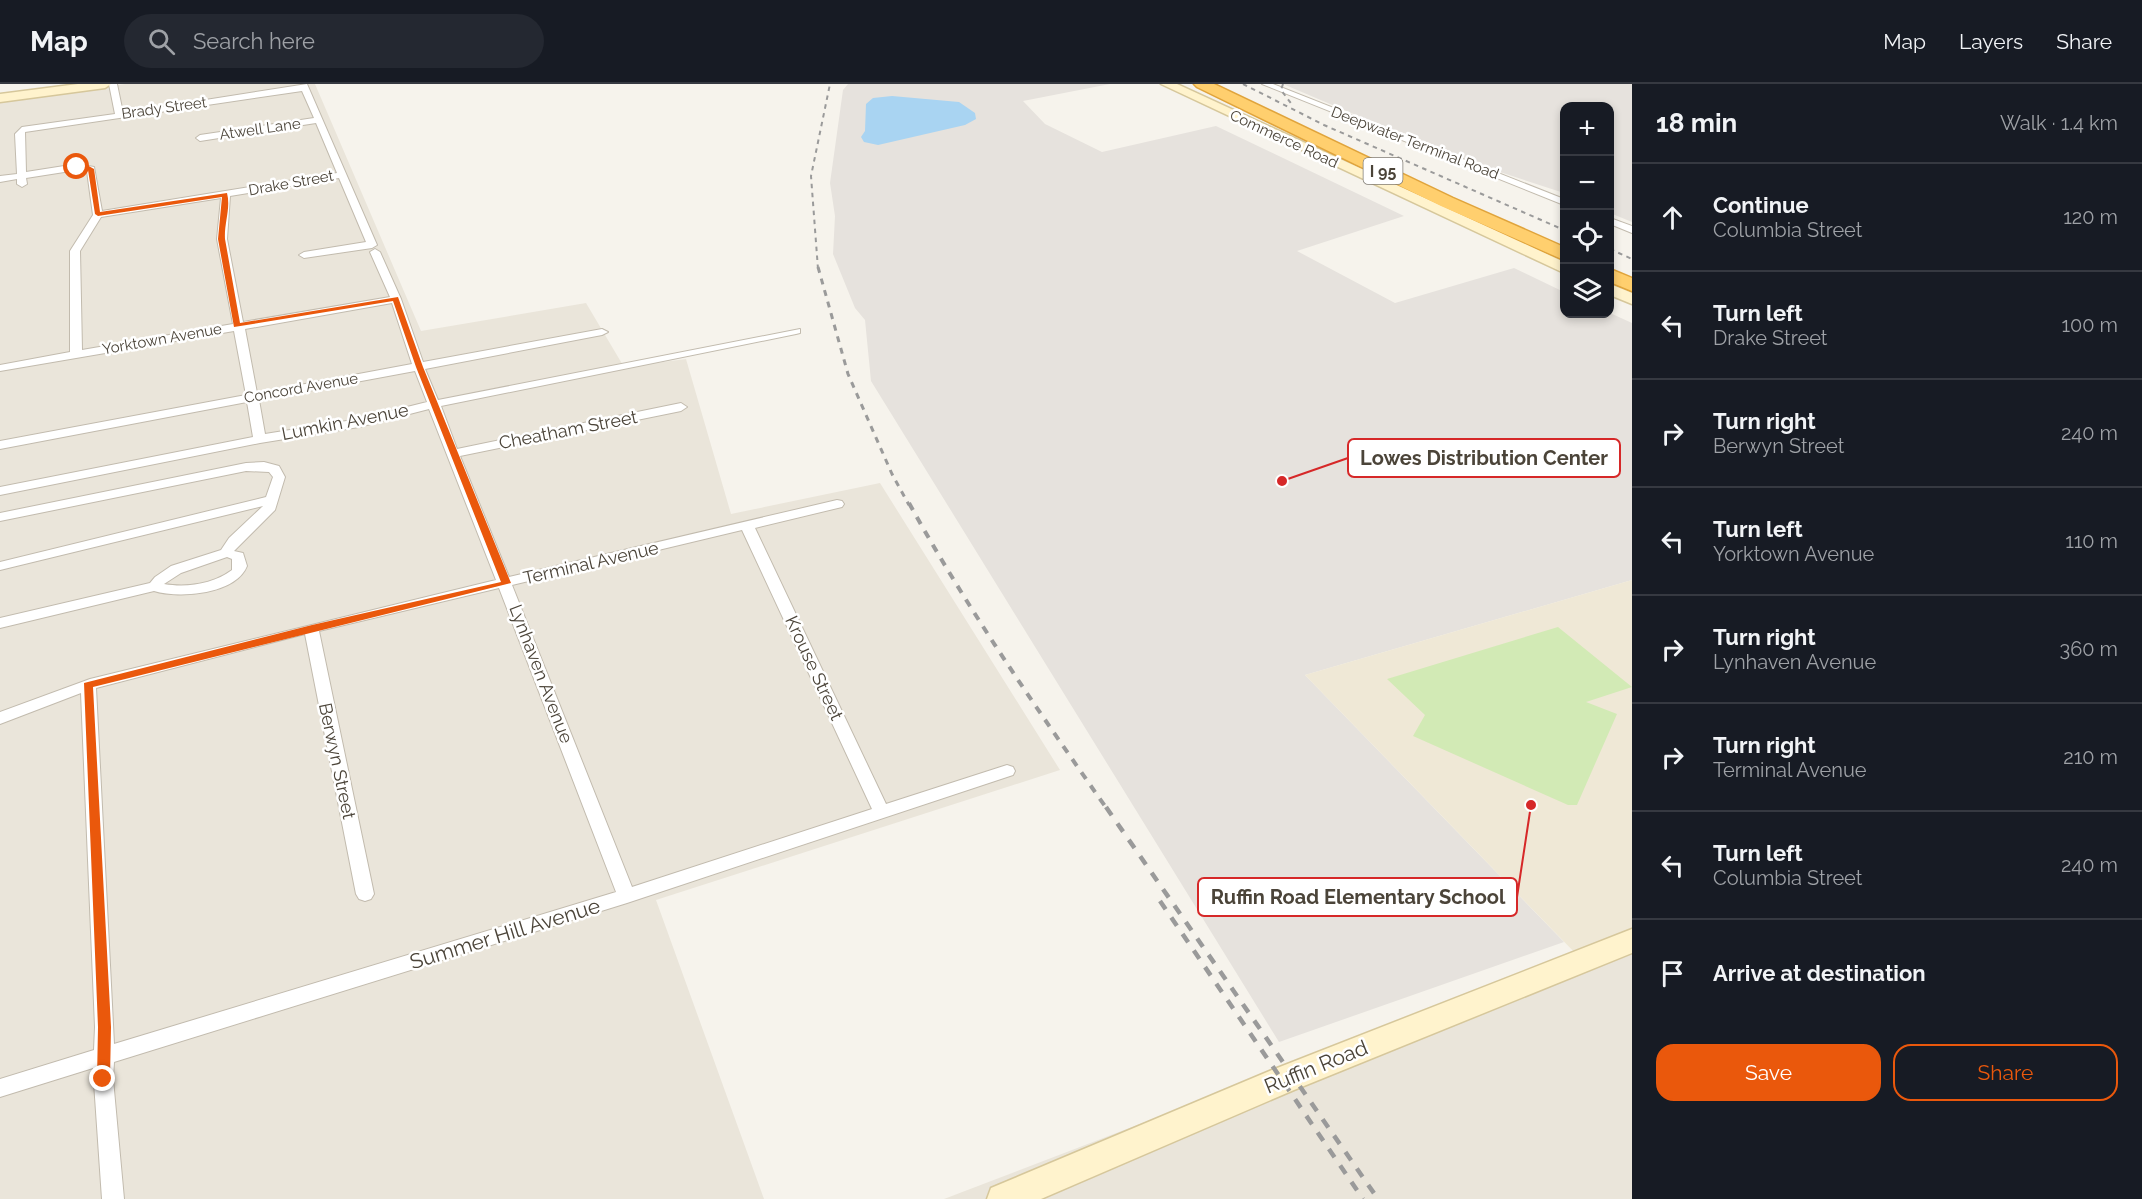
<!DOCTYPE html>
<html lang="en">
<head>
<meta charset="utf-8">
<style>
  body { margin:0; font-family:Raleway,sans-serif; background:#242831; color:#f1f3f6 }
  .controls { position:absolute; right:18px; top:18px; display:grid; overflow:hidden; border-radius:12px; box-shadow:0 3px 9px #0003 }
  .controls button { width:54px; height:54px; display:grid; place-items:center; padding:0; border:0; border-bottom:2px solid #363941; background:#171b24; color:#f1f3f6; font:30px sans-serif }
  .stop { position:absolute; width:18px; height:18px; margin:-14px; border:4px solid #ea580c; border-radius:50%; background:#fff }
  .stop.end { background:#ea580c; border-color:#fff; box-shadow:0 2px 6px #0008 }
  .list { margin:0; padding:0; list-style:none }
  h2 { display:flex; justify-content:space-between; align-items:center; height:78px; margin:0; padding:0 24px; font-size:26px }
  h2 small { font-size:20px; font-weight:400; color:#9ea1a6 }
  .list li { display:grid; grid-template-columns:39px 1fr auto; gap:18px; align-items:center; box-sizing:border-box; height:108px; padding:0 24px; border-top:2px solid #363941 }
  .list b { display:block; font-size:22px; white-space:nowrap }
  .list p { margin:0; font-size:20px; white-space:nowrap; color:#9ea1a6 }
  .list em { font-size:20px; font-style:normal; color:#9ea1a6 }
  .actions { display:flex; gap:12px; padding:18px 24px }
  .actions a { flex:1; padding:14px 0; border:2px solid #ea580c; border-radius:18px; text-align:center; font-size:21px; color:#ea580c }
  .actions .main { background:#ea580c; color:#fff }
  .icon { flex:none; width:33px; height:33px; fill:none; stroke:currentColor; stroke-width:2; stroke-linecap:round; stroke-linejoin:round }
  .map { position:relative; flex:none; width:1632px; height:1115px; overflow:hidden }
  header { display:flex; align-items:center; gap:36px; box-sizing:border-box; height:84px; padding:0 30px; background:#171b24; border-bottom:2px solid #363941 }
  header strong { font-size:28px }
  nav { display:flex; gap:33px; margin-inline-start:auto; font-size:21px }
  .search { width:420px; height:54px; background:#242831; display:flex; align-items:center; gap:15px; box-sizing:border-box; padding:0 21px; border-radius:33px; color:#9ea1a6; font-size:22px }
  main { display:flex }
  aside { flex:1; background:#171b24 }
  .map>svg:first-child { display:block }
  .residential { fill:#eae5da }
  .industrial { fill:#e6e2dd }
  .education { fill:#efe8d6 }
  .green { fill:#d2eab5 }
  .water { fill:#a9d4f2 }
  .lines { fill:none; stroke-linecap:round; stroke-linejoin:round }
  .street-casing { stroke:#c2bbae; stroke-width:2 }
  .secondary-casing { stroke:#d6c79b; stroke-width:3 }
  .highway-casing { stroke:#e0a43c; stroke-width:3 }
  .street { fill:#fff; fill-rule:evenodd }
  .secondary { fill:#fff3cd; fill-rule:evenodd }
  .highway { fill:#ffcf6e; fill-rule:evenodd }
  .rail-far3 { stroke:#9a9a9a; stroke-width:2; stroke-dasharray:4.5 4.5; stroke-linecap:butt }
  .rail-far2 { stroke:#9a9a9a; stroke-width:3; stroke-dasharray:6 6; stroke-linecap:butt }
  .rail-far1 { stroke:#9a9a9a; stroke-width:4; stroke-dasharray:8 8; stroke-linecap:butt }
  .rail { stroke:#9a9a9a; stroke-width:4.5; stroke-dasharray:10 10; stroke-linecap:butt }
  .route { fill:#ea580c }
  .labels { text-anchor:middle; stroke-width:5; stroke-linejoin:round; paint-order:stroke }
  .far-street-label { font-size:15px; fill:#4b4439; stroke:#fff }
  .shield { fill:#fff; stroke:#817c74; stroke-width:1.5 }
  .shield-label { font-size:16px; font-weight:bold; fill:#4b4439 }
  .street-label { font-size:18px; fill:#4b4439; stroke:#fff }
  .near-street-label { font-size:21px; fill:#4b4439; stroke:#fff }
  .leader { fill:none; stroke:#d62828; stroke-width:2 }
  .callout-dot { fill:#d62828; stroke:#fff; stroke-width:2 }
  .callout { fill:#fff; stroke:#d62828; stroke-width:2 }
  .callout-label { font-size:20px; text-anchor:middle; font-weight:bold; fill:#4b4439 }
</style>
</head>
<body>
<header>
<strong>Map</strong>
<div class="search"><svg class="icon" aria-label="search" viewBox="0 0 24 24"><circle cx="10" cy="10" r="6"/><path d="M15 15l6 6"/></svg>Search here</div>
<nav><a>Map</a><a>Layers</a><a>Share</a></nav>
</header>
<main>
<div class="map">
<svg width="1632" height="1115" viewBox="0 0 1632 1115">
  <rect width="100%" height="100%" fill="#f6f3ec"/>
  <g class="residential">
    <path d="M 125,0 L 315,0 L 421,247 L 586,219 L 624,283 L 686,275 L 731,430 L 880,399 L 1060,686 L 656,816 L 764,1115 L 0,1115 L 0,17 Z"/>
    <path d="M 1632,853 L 1632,1115 L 944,1115 L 1578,872 Z"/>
  </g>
  <g class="industrial">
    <path d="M 848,0 L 1110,0 L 1023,17 L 1045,40 L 1102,68 L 1216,42 L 1404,132 L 1297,167 L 1395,219 L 1514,184 L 1564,208 L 1564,230 L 1610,229 L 1632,239 L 1632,496 L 1305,591 L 1564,858 L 1279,958 L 871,297 L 865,236 L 855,224 L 833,170 L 835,132 L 830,99 L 843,6 Z"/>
    <path d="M 1283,0 L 1632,0 L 1632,138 L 1610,129 L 1610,22 L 1564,22 L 1564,109 L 1457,74 Z"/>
  </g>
  <path class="education" d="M 1632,496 L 1632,850 L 1578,872 L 1305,591 Z"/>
  <path class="green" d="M 1558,543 L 1632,603 L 1586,618 L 1617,630 L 1577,721 L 1568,721 L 1413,652 L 1425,631 L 1387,595 Z"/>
  <path class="water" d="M 892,12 L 959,18 L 975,29 L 976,35 L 965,41 L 878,61 L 864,58 L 861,53 L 865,47 L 866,20 L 873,14 Z"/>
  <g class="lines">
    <g class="street-casing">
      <g id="street">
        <path d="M 109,0 L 117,0 L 123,29 L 307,0 L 377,161 L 372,164 L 304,174 L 299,171 L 304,168 L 366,158 L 339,94 L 230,112 L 227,155 L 243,238 L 390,213 L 370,168 L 375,165 L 380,168 L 401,215 L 423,278 L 602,245 L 608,248 L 602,251 L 425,285 L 438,316 L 800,245 L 800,249 L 796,250 L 441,322 L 457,365 L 681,319 L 687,323 L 681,327 L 460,372 L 509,493 L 837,416 L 842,417 L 844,420 L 842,423 L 755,444 L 886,720 L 1007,681 L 1013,683 L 1015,687 L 1013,691 L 627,819 L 114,978 L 113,995 L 124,1115 L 102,1115 L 93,984 L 0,1013 L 0,995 L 94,966 L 95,943 L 81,609 L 0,640 L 0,628 L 90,595 L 496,496 L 429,325 L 359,343 L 260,359 L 0,411 L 0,403 L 253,353 L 247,318 L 0,365 L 0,357 L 246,311 L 234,247 L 0,287 L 0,281 L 70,268 L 70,167 L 93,131 L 87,87 L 77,86 L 26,94 L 27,100 L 22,103 L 17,100 L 17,95 L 0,98 L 0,92 L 17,90 L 15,50 L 22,43 L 115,30 ZM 302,7 L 314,34 L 200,51 L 196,54 L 200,57 L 316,39 L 337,89 L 102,127 L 94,83 L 77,80 L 26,88 L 25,48 ZM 221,114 L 217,155 L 233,240 L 82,266 L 80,167 L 101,133 ZM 392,219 L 412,280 L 257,309 L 245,245 ZM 415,287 L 427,318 L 359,335 L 265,350 L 259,316 ZM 742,446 L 872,725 L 632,803 L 512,501 ZM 499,504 L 616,808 L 114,960 L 96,604 L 305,550 L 356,810 L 359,815 L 365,817 L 371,815 L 374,810 L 319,547 Z"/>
        <path d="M 1262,0 L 1273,0 L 1564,115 L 1564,121 Z"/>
        <path d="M 1610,134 L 1632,142 L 1632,149 L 1610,140 Z"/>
        <path d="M 264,378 L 279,382 L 285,393 L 275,426 L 234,467 L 243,469 L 247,482 C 236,510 180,515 154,507 L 0,544 L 0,534 L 150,499 L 155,493 L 171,482 L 221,466 L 229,454 L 263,422 L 0,486 L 0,478 L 266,413 L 273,393 L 269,388 L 246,387 L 0,437 L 0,429 L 246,379 ZM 227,473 L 232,475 L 232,486 C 213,500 187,504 164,500 L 181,489 Z"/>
      </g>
    </g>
    <g class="secondary-casing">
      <g id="secondary">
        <path d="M 78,0 L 111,0 L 105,4 L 0,18 L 0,10 Z"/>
        <path d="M 1161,0 L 1177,0 L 1564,178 L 1564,189 Z"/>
        <path d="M 1610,200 L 1632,209 L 1632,220 L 1610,211 Z"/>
        <path d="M 1632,845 L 1632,869 L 1294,1006 L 1041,1115 L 987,1115 L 991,1104 L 1272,986 Z"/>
      </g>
    </g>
    <g class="highway-casing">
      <g id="highway">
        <path d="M 1194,0 L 1214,0 L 1453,114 L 1564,163 L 1564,176 L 1441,122 L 1197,3 Z"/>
        <path d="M 1610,185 L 1632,194 L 1632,207 L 1610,198 Z"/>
      </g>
    </g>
    <use href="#street" class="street"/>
    <use href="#secondary" class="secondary"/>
    <use href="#highway" class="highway"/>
    <g class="rail-far3">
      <path d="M 1243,0 L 1324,41 L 1564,146"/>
      <path d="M 1283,0 L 1281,6 L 1293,22"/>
      <path d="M 1610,165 L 1632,175"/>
      <path d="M 818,185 L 811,92 L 830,0"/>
    </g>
    <path class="rail-far2" d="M 818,183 L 848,290 L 892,390 L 909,421"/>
    <path class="rail-far1" d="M 909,419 C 968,526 1037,625 1107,725"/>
    <g class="rail">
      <path d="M 1106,723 L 1378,1115"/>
      <path d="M 1160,817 L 1363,1115"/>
    </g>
  </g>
  <path class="route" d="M 77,81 L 87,81 L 94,85 L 100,128 L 227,109 C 231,124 224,139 225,155 L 240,239 L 398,213 L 423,283 L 511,499 L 93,603 L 111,943 L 110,995 L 108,999 L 103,1001 L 98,999 L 97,995 L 98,943 L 84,599 L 312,541 L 501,498 L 416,283 L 393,217 L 234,243 L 218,155 L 222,113 L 98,132 L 95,130 L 88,86 L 75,84 Z"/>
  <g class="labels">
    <g class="far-street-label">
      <text transform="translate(164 24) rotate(-8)" y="5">Brady Street</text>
      <text transform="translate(260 45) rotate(-8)" y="5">Atwell Lane</text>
      <text transform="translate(1284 55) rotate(25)" y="5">Commerce Road</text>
      <text transform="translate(1415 59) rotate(21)" y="5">Deepwater Terminal Road</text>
      <text transform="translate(291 99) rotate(-10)" y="5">Drake Street</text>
      <text transform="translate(162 255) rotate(-10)" y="5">Yorktown Avenue</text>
      <text transform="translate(301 304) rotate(-10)" y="5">Concord Avenue</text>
    </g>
    <rect class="shield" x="1363.5" y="74" width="39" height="26" rx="4.5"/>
    <g class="shield-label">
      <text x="1383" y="93">I 95</text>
    </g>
    <g class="street-label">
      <text transform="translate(345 338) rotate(-11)" y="6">Lumkin Avenue</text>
      <text transform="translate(568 346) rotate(-11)" y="6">Cheatham Street</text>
      <text transform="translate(591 479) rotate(-13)" y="6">Terminal Avenue</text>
      <text transform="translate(814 584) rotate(65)" y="6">Krouse Street</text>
      <text transform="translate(541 590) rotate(69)" y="6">Lynhaven Avenue</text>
      <text transform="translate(337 677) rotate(78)" y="6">Berwyn Street</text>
    </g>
    <g class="near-street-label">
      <text transform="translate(505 850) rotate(-17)" y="7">Summer Hill Avenue</text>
      <text transform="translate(1316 983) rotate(-22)" y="7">Ruffin Road</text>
    </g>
  </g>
  <path class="leader" d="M1282 397L1348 374M1531 721L1517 813"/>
  <g class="callout-dot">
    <circle cx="1282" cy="397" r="6"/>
    <circle cx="1531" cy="721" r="6"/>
  </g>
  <g class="callout">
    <rect x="1348" y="355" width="272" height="38" rx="6"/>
    <rect x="1198" y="794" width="319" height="38" rx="6"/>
  </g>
  <g class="callout-label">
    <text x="1484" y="381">Lowes Distribution Center</text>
    <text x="1358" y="820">Ruffin Road Elementary School</text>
  </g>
</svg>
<div class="controls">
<button>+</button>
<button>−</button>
<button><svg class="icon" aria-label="locate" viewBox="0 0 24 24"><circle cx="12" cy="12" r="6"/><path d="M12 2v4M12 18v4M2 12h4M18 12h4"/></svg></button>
<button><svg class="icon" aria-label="layers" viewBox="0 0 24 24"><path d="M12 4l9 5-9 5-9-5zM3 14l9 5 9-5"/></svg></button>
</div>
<div class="stop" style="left:77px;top:83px"></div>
<div class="stop end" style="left:103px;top:995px"></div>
</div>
<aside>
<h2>18 min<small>Walk · 1.4 km</small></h2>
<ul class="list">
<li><svg class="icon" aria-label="ahead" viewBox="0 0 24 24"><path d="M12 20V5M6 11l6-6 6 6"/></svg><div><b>Continue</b><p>Columbia Street</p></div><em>120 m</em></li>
<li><svg class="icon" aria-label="left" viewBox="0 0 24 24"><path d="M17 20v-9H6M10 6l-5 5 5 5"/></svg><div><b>Turn left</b><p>Drake Street</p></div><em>100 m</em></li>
<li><svg class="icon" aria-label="right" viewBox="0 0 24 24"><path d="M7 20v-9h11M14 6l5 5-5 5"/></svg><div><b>Turn right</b><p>Berwyn Street</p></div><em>240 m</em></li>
<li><svg class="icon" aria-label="left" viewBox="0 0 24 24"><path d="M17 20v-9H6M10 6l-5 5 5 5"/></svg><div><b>Turn left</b><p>Yorktown Avenue</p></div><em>110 m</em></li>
<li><svg class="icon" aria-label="right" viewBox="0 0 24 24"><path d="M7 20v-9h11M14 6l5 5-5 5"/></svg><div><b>Turn right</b><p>Lynhaven Avenue</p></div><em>360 m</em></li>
<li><svg class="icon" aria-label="right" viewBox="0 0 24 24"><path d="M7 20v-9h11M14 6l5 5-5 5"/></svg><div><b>Turn right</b><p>Terminal Avenue</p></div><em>210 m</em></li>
<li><svg class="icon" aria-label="left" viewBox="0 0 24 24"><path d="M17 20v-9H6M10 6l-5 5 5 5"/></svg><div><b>Turn left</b><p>Columbia Street</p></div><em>240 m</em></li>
<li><svg class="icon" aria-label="arrive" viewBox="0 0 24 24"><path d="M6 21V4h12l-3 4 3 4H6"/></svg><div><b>Arrive at destination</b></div></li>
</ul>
<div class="actions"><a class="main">Save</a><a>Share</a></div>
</aside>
</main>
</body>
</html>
